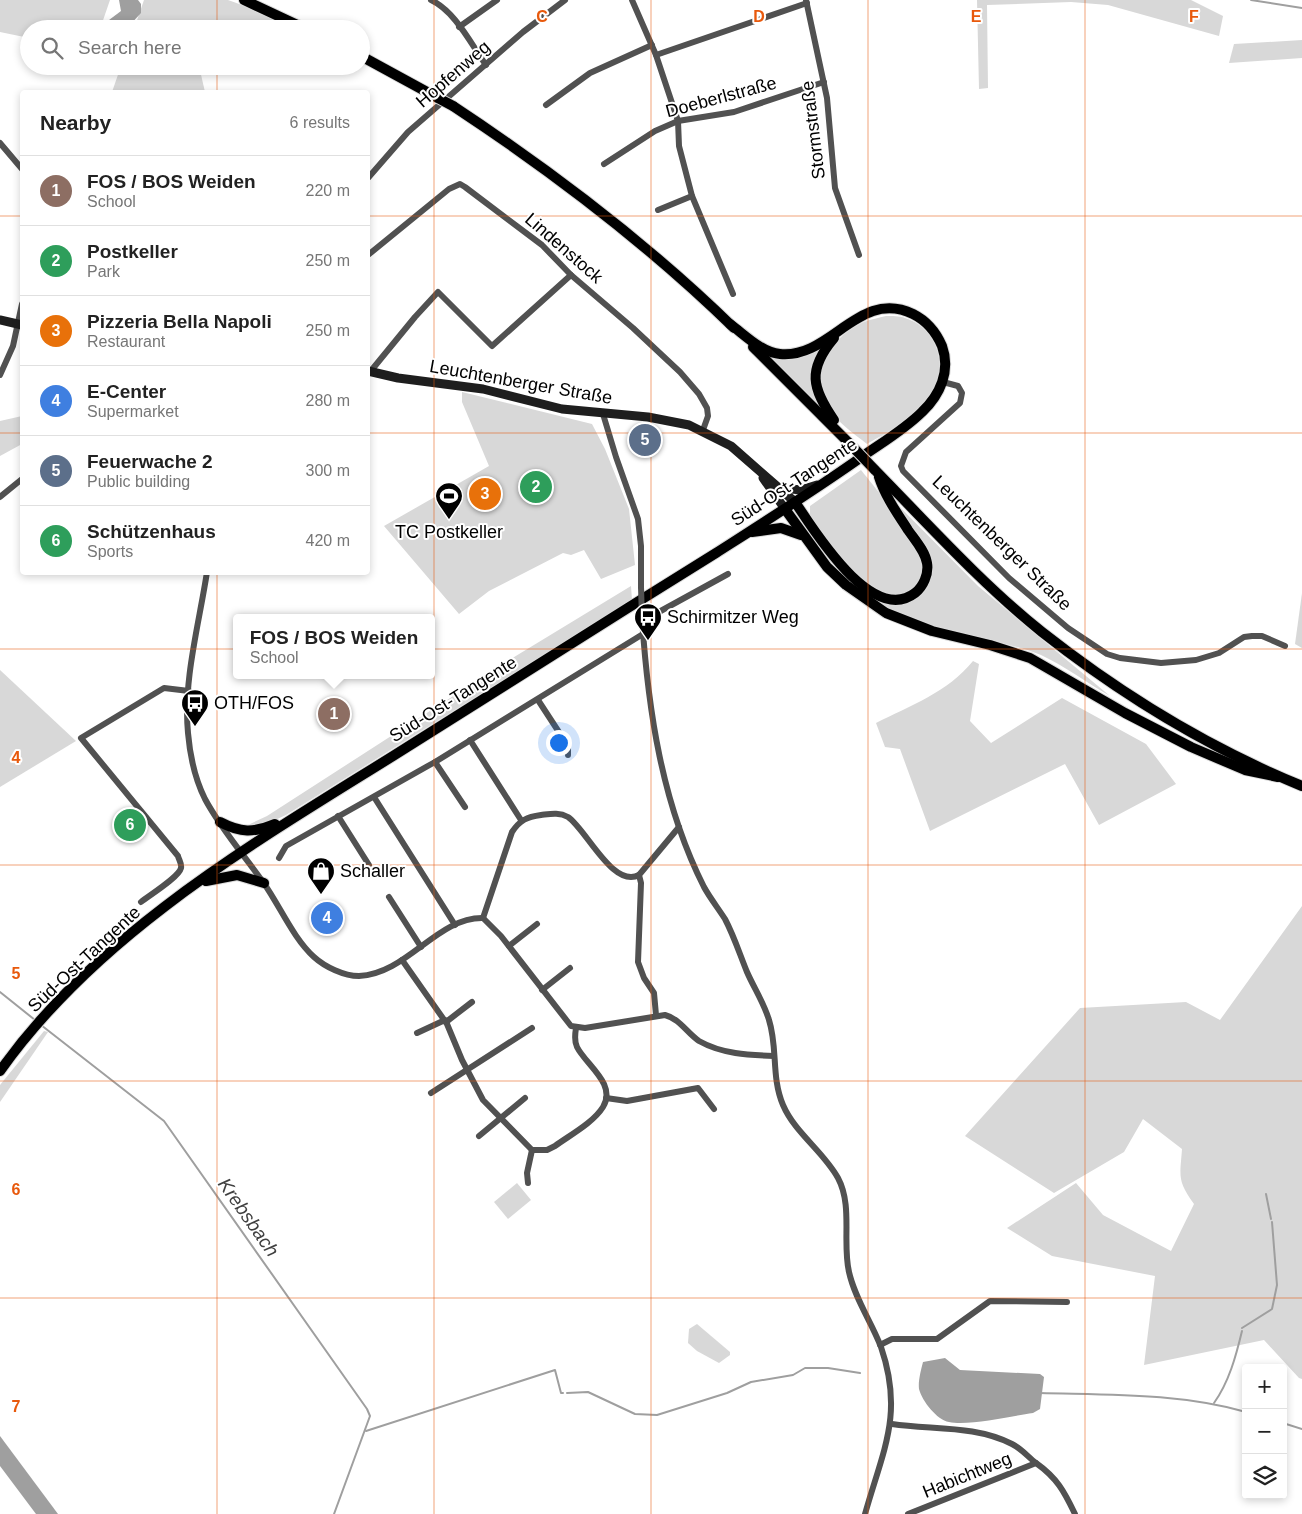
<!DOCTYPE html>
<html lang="en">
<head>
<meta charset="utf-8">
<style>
  body { margin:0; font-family:Helvetica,sans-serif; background:#f2f2f2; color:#222 }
  .controls { position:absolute; right:15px; bottom:15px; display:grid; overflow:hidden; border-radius:5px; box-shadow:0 2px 8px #0003 }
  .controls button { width:45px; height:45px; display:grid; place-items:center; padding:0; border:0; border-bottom:1px solid #e0e0e0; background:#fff; color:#222; font:25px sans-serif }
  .you { position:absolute; left:558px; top:742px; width:18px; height:18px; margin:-12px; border:4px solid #fff; border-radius:50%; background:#1a73e8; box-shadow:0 0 0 8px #1a73e833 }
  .badge { display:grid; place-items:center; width:32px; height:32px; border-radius:50%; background:#0f766e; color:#fff; font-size:16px; font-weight:700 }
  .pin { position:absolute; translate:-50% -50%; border:2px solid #fff; box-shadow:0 1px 5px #0006 }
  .popup { position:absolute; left:233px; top:614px; width:202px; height:65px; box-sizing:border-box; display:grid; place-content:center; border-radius:5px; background:#fff; filter:drop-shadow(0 1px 4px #0005); font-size:16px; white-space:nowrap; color:#767676 }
  .popup b { font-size:19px; color:#222 }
  .popup::after { content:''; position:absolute; left:50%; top:100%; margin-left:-10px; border:10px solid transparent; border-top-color:#fff }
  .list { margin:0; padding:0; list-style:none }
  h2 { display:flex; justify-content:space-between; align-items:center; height:65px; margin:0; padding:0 20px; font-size:21px }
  h2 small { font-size:16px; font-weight:400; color:#767676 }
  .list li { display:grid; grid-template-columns:32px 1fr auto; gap:15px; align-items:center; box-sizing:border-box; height:70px; padding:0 20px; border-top:1px solid #e0e0e0 }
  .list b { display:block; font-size:19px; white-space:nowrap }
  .list p { margin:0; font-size:16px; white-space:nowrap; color:#767676 }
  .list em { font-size:16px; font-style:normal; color:#767676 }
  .icon { flex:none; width:28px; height:28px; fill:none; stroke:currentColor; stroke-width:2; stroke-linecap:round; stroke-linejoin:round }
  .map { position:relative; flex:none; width:1302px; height:1514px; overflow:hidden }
  .search { position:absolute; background:#fff; box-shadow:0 2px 8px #0003; left:20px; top:20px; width:350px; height:55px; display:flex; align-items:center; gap:12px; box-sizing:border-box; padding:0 18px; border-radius:28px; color:#767676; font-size:19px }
  .panel { position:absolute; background:#fff; box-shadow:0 2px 8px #0003; left:20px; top:90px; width:350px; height:485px; border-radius:5px }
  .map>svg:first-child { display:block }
  .green { fill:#d8d8d8 }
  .water { fill:#9f9f9f }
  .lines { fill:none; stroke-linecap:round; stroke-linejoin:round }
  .stream { stroke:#9f9f9f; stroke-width:2 }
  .primary-casing { stroke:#dbdbdb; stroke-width:12 }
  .street { stroke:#515151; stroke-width:6 }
  .secondary { stroke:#1e1e1e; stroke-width:9 }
  .primary { stroke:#000; stroke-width:10 }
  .primary-bridge-casing { stroke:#dbdbdb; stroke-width:12; stroke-linecap:butt }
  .street-bridge { stroke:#515151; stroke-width:6 }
  .primary-bridge { stroke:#000; stroke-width:10 }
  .grid { fill:none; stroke:#e8590c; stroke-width:1; stroke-opacity:0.55 }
  .labels { text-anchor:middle; stroke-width:4; stroke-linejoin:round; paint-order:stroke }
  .street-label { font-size:18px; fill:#000; stroke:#fff }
  .poi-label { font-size:18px; fill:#000; stroke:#fff; text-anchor:start }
  .water-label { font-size:19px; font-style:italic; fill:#404040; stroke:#fff }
  .grid-label { font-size:16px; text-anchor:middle; font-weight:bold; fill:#e8590c; stroke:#fff; stroke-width:4; stroke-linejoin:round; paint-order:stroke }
</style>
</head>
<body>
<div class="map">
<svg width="1302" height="1514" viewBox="0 0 1302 1514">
  <rect width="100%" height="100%" fill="#fff"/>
  <g class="green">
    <path d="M 0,0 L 110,0 L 100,29 L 29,29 L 29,38 L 0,32 Z"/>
    <path d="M 144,0 L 228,0 L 278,18 L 259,29 L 134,29 Z"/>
    <path d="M 977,0 L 1191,0 L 1223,16 L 1219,36 L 1108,5 L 1071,2 L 987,5 L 988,88 L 979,89 Z"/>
    <path d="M 1302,40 L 1302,58 L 1229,63 L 1234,44 Z"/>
    <path d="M 121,66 L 199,66 L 205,92 L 112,92 Z"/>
    <path d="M 886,316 C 892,316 900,316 905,318 C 944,330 950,380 924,406 C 908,422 886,433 867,444 C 853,433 837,422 828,407 C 808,374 831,336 864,322 C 871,319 879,318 886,316 Z"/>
    <path d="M 823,346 C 814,370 809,381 818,406 L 764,353 C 789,364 800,359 823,346 Z"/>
    <path d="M 462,392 L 592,424 L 605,449 L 629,509 L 635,565 L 601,579 L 584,550 L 571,555 L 563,553 L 489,591 L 459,614 L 384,526 L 489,466 L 462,402 Z"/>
    <path d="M 22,416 L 22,444 L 0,456 L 0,421 Z"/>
    <path d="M 861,470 C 877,490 928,551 923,575 C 922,584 912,590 906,595 L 883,594 L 851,573 L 810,518 L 810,506 Z"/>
    <path d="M 890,497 L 978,586 L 1110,696 C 1087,683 1065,666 1041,655 C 1017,645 989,641 964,635 C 884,617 849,593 802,527 L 805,525 C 825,554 880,634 921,594 C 929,585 933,570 929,559 C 924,544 899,512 890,497 Z"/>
    <path d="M 631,586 L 632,600 L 286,815 L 251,831 L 250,824 L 267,816 L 506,662 Z"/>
    <path d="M 1302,593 L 1302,648 L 1295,644 Z"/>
    <path d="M 973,661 L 979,664 L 970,721 L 991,743 L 1062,698 L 1146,744 L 1176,784 L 1099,825 L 1065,764 L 930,831 L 900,749 L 885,747 L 876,723 C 910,706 948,692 973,661 Z"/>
    <path d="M 0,670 L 76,741 L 0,787 Z"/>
    <path d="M 1302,906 L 1302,1379 L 1299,1378 L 1264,1340 L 1144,1365 L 1155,1276 L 1052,1256 L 1007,1228 L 1076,1183 L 1103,1215 L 1171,1251 L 1194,1204 C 1177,1180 1180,1177 1182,1149 L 1143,1119 L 1124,1152 L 1054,1193 L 965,1136 L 1080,1008 L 1186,1002 L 1220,1020 Z"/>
    <path d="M 44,1031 L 48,1032 L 0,1102 L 0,1085 Z"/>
    <path d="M 517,1183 L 531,1200 L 508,1219 L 494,1202 Z"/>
    <path d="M 697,1324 L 730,1352 L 730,1355 L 719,1363 L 697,1351 L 688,1343 L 689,1329 Z"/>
  </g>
  <g class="water">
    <path d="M 119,0 L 138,0 L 141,4 L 141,13 L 128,27 L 111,29 L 109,20 L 121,11 Z"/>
    <path d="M 945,1358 L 960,1370 L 1040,1374 L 1044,1377 L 1040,1409 L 1033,1413 C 1012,1416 969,1426 949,1422 C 937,1420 922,1401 919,1389 C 918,1381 921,1370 923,1362 Z"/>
    <path d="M 0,1436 L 58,1514 L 36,1514 L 0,1466 Z"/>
  </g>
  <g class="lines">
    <g class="stream">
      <path d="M 1251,0 L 1302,8"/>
      <path d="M 0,992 L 35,1020"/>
      <path d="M 41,1025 L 164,1121 L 367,1409 L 370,1416 L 334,1514"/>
      <path d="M 1266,1194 L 1271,1219"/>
      <path d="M 1242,1328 L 1272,1309 L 1277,1285 L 1272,1222"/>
      <path d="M 567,1393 L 588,1392 L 635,1414 L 657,1415 L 727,1393 L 751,1382 L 793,1375 L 805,1368 L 828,1368 L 860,1373"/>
      <path d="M 1040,1393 C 1109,1395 1179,1393 1246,1412"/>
      <path d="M 1214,1403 C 1229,1382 1236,1356 1242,1331"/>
      <path d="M 1283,1423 L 1302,1429"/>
      <path d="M 366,1431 L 555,1370 L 561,1393 L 563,1393"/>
    </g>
    <g class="primary-casing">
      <g id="primary">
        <path d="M 244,0 L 306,29"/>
        <path d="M 361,56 L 438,98"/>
        <path d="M 453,106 C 553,172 648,244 734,328"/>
        <path d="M 753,347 L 849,443"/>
        <path d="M 834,420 C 812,388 807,370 834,338"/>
        <path d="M 874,469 C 928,524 982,584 1042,632 C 1122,695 1209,748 1302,786"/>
        <path d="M 795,502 C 814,530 872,626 915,593 C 923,587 929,574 927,563 C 925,551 915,540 908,530 C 897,513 885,496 879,477"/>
        <path d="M 785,509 L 827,567 L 846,585 L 886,613 L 932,631 L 990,645 L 1030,658 L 1125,713 L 1191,747 L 1245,770 L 1278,777"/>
        <path d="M 752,532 L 781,528 L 801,535"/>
        <path d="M 220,822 C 241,833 253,833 275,824"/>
        <path d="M 206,881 L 237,875 L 264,883"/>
        <path d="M 0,1071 C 98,933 252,844 393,756 C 501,688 608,620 716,553 C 766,521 815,490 863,456 C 883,442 905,429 922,412 C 940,395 951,371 942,346 C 936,332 927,321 913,314 C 859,288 831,359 780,354 C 761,352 745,335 730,324"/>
      </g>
    </g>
    <g class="street">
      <path d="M 431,0 C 455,11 471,44 486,65"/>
      <path d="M 632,0 L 656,55 L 678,121 L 679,146 L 692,196 L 733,294"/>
      <path d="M 806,0 L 827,98 L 835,188 L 859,255"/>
      <path d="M 459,27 L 497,0"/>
      <path d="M 656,55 L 807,3"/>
      <path d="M 546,105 L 590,73 L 652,45"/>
      <path d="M 0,143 L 22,169"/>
      <path d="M 604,164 L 655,131 L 678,121 L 734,112 L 824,82"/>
      <path d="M 368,178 L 408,132 L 523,32 L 565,0"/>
      <path d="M 658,210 L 692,196"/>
      <path d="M 368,255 L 449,189 L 460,184 L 465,187 L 542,245 L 571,275 L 633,328 L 680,372 L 699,394 L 707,408 L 708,416 L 703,430"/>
      <path d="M 370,372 L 415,317 L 438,292 L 492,346 L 571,275"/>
      <path d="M 0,375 L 13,346 L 22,304"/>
      <path d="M 943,382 L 958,386 L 962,393 L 960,403 L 906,452 L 901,466 L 903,471 L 1009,578 L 1068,628 L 1107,654 L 1120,658 L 1161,663 L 1196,660 L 1219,653 L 1244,637 L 1252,636 L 1262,636 L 1285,646"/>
      <path d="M 603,414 L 616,457 L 638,519 L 641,546 L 641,587"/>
      <path d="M 0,497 L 22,479"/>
      <path d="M 207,572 C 199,624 183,681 188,733 C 190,756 195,779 205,799 C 221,829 244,855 263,882 C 280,906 293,938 314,957 C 325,967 344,976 359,976 C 407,974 437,917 483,918 L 501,936 L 571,1026 L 585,1028 L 665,1015 C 680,1019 687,1033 699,1041 C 722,1054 748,1055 774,1056"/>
      <path d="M 728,574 L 657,613 L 642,618 C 648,710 662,804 704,887 C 710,898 718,908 725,919 C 734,936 740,955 747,972 C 754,988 764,1003 769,1020 C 778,1048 771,1077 783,1105 C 795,1133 823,1151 838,1178 C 853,1206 842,1242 849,1272 C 855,1299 871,1321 881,1347 C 904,1414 883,1450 865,1514"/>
      <path d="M 538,700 L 568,746 L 568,755"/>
      <path d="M 470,740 L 521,820"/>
      <path d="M 435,762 L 465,807"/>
      <path d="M 374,797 L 455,925"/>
      <path d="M 338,816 L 369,865"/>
      <path d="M 279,858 L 286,846 L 435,762 L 643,634"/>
      <path d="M 389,897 L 421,947"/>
      <path d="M 141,902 C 150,895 179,877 181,868 C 182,864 179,860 178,856 L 81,738 L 164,688 L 189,691"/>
      <path d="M 483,918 L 512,832 C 520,820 527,817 541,815 C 550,814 559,812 568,817 C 586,829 613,889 639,875"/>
      <path d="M 509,946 L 537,924"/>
      <path d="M 402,960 L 447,1024 L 462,1060 L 483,1100 L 532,1150 L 547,1150 L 555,1146 C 570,1135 593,1123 603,1107 C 617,1084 586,1065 577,1047 C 574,1041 575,1034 576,1028"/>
      <path d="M 542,990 L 570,968"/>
      <path d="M 656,1015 L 654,993 L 644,978 L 638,962 L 641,883 L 639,875 L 679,827"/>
      <path d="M 446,1022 L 472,1002"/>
      <path d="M 417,1033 L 445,1020"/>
      <path d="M 431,1093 L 532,1028"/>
      <path d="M 606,1098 L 627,1101 L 698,1088 L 714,1109"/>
      <path d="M 479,1136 L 525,1098"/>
      <path d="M 528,1183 L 527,1173 L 532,1150"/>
      <path d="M 880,1345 L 892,1339 L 937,1339 L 990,1301 L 1067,1302"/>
      <path d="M 892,1424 C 932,1430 975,1425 1012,1444 C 1022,1449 1028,1457 1036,1463 C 1057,1478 1064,1491 1075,1514"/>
      <path d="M 908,1514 L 1036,1463"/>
    </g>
    <g class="secondary">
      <path d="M 0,320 L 22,325"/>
      <path d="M 368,371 L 398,378 L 483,389 L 562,409 L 648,417 L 689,425 L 731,446 L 795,502"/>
      <path d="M 763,478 L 785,509"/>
      <path d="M 782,488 L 801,490 L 817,485"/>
    </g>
    <use href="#primary" class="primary"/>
    <g class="primary-bridge-casing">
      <g id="primary-bridge">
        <path d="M 438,98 L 453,106"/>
        <path d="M 849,443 L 874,469"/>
      </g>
    </g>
    <path class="street-bridge" d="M 641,587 L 642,618"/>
    <use href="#primary-bridge" class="primary-bridge"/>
  </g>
  <path class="grid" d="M 217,0 L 217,29M 434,0 L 434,1514M 651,0 L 651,1514M 868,0 L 868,1514M 1085,0 L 1085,1514M 217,66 L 217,92M 0,216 L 22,216M 368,216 L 1302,216M 0,433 L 22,433M 368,433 L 1302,433M 217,572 L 217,1514M 0,649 L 1302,649M 0,865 L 1302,865M 0,1081 L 1302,1081M 0,1298 L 1302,1298"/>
  <defs>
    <g id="stadium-pin" transform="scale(1.4375)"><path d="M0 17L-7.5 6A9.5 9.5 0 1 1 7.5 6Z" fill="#000" stroke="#fff"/><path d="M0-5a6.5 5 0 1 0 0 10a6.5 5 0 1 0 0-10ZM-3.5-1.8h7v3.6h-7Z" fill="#fff"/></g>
    <g id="bus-pin" transform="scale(1.4375)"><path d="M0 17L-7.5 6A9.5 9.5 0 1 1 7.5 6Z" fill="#000" stroke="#fff"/><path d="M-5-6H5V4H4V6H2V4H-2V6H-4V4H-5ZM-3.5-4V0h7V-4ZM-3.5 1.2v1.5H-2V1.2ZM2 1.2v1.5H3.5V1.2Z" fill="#fff"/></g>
    <g id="shop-pin" transform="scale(1.4375)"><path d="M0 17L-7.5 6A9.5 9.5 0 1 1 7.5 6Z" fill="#000" stroke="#fff"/><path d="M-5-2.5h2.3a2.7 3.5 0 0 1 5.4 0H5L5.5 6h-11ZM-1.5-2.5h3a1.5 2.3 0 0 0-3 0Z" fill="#fff"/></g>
  </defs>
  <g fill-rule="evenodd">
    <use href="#stadium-pin" x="449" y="496"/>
    <use href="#bus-pin" x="648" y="617"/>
    <use href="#bus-pin" x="195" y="703"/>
    <use href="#shop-pin" x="321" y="871"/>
  </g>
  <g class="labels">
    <g class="street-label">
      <text transform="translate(453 74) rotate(-41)" y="6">Hopfenweg</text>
      <text transform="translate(721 97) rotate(-15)" y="6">Doeberlstraße</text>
      <text transform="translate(813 130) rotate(-97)" y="6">Stormstraße</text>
      <text transform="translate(564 248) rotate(41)" y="6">Lindenstock</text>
      <text transform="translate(521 382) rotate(10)" y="6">Leuchtenberger Straße</text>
      <text transform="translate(794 482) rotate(-33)" y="6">Süd-Ost-Tangente</text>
      <text transform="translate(1002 543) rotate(44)" y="6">Leuchtenberger Straße</text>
      <text transform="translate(453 699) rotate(-32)" y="6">Süd-Ost-Tangente</text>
      <text transform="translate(84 959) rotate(-43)" y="6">Süd-Ost-Tangente</text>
      <text transform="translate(967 1475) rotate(-22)" y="6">Habichtweg</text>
    </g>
    <g class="poi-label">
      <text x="449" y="538" text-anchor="middle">TC Postkeller</text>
      <text x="667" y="623">Schirmitzer Weg</text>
      <text x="214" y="709">OTH/FOS</text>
      <text x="340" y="877">Schaller</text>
    </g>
    <g class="water-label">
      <text transform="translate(249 1217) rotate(55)" y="7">Krebsbach</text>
    </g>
  </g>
  <g class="grid-label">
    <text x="542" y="22">C</text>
    <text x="759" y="22">D</text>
    <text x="976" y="22">E</text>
    <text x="1194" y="22">F</text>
    <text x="16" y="763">4</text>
    <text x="16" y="979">5</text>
    <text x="16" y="1195">6</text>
    <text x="16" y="1412">7</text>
  </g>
</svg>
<div class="controls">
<button>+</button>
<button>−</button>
<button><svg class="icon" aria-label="layers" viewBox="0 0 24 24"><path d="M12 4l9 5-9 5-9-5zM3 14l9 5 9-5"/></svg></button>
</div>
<div class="you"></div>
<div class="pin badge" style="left:334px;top:714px;background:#8d6e63">1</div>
<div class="popup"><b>FOS / BOS Weiden</b>School</div>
<div class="pin badge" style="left:536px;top:487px;background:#2e9e5b">2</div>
<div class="pin badge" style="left:485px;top:494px;background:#e8710a">3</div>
<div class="pin badge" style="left:327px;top:918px;background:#3f7fe0">4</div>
<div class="pin badge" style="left:645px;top:440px;background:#5c6f8a">5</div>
<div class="pin badge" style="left:130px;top:825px;background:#2e9e5b">6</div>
<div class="search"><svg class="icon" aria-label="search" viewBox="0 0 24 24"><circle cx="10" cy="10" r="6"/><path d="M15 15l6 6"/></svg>Search here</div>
<section class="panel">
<h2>Nearby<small>6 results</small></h2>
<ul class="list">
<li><span class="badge" style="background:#8d6e63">1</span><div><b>FOS / BOS Weiden</b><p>School</p></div><em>220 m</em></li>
<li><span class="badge" style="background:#2e9e5b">2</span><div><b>Postkeller</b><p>Park</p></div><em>250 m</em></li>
<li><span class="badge" style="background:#e8710a">3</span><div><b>Pizzeria Bella Napoli</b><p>Restaurant</p></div><em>250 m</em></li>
<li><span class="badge" style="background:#3f7fe0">4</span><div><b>E-Center</b><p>Supermarket</p></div><em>280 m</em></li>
<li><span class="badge" style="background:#5c6f8a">5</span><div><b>Feuerwache 2</b><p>Public building</p></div><em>300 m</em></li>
<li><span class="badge" style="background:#2e9e5b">6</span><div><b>Schützenhaus</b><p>Sports</p></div><em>420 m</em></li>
</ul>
</section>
</div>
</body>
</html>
